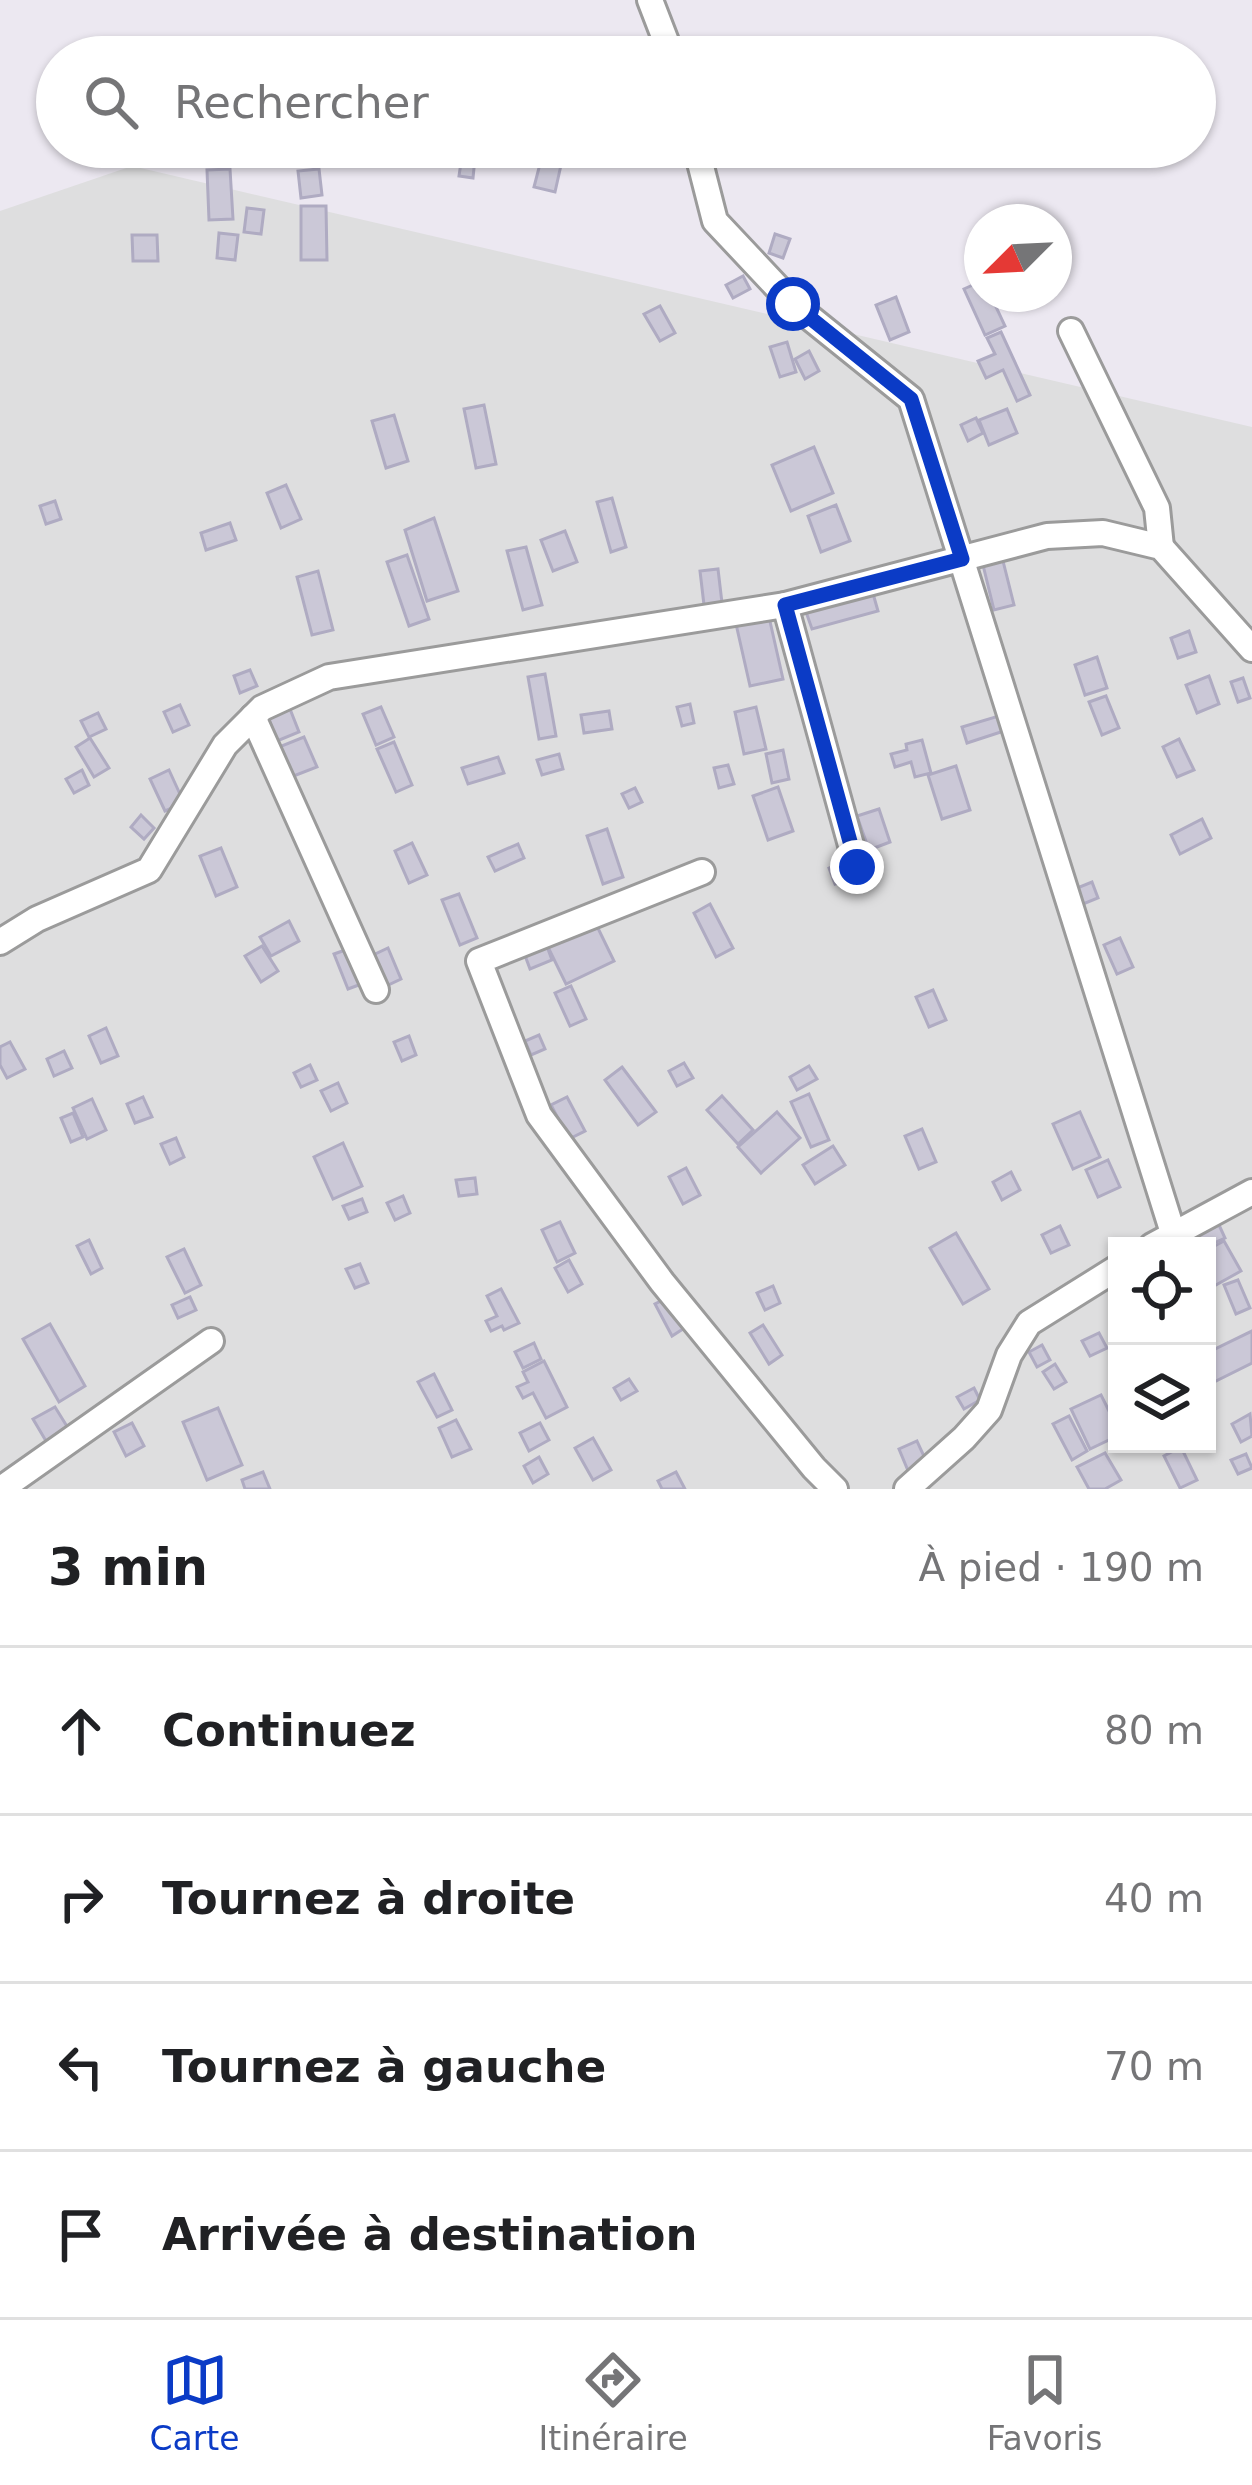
<!DOCTYPE html>
<html lang="fr">
<head>
<meta charset="utf-8">
<style>
  body { margin:0; font-family:"DejaVu Sans",sans-serif; background:#f2f2f2; color:#202124 }
  .controls { position:absolute; right:36px; bottom:36px; display:grid; overflow:hidden; border-radius:0px; box-shadow:0 3px 9px #0004 }
  .controls button { width:108px; height:108px; display:grid; place-items:center; padding:0; border:0; border-bottom:3px solid #e0e0e0; background:#fff; color:#202124; font:60px sans-serif }
  .compass { position:absolute; left:964px; top:204px; width:108px; height:108px; border-radius:50%; background:#fff; box-shadow:0 3px 9px #0004; rotate:246deg }
  .stop { position:absolute; width:36px; height:36px; margin:-27px; border:9px solid #0b3bc6; border-radius:50%; background:#fff }
  .stop.end { background:#0b3bc6; border-color:#fff; box-shadow:0 3px 12px #0008 }
  .list { margin:0; padding:0; list-style:none }
  h2 { display:flex; justify-content:space-between; align-items:center; height:156px; margin:0; padding:0 48px; font-size:51px }
  h2 small { font-size:39px; font-weight:400; color:#757577 }
  .list li { display:grid; grid-template-columns:78px 1fr auto; gap:36px; align-items:center; box-sizing:border-box; height:168px; padding:0 48px; border-top:3px solid #e0e0e0 }
  .list b { display:block; font-size:45px; white-space:nowrap }
  .list em { font-size:39px; font-style:normal; color:#757577 }
  .icon { flex:none; width:66px; height:66px; fill:none; stroke:currentColor; stroke-width:2; stroke-linecap:round; stroke-linejoin:round }
  .map { position:relative; flex:none; width:1252px; height:1489px; overflow:hidden }
  .search { position:absolute; background:#fff; box-shadow:0 3px 9px #0004; left:36px; right:36px; top:36px; height:132px; display:flex; align-items:center; gap:30px; box-sizing:border-box; padding:0 42px; border-radius:66px; color:#757577; font-size:45px }
  .sheet { height:828px; background:#fff }
  nav { display:flex; justify-content:space-around; align-items:center; box-sizing:border-box; height:168px; border-top:3px solid #e0e0e0; background:#fff; font-size:33px; color:#757577 }
  nav a { display:grid; justify-items:center; gap:6px }
  nav .on { color:#0b3bc6 }
  .map>svg:first-child { display:block }
  .residential { fill:#dededf; fill-rule:evenodd }
  .building { fill:#cbc8d7; stroke:#afabc2; stroke-width:3 }
  .lines { fill:none; stroke-linecap:round; stroke-linejoin:round }
  .street-casing { stroke:#9b9b9b; stroke-width:30 }
  .street { stroke:#fff; stroke-width:24 }
  .route { stroke:#0b3bc6; stroke-width:15 }
</style>
</head>
<body>
<div class="map">
<svg width="1252" height="1489" viewBox="0 0 1252 1489">
  <rect width="100%" height="100%" fill="#ece8f1"/>
  <path class="residential" d="M 132,166 L 1252,427 L 1252,1489 L 0,1489 L 0,211 ZM 1117,1246 L 1207,1246 L 1207,1444 L 1117,1444 Z"/>
  <g class="building">
    <path d="M 342,147 L 375,147 L 376,155 L 343,156 Z"/>
    <path d="M 406,147 L 424,147 L 426,161 L 407,163 Z"/>
    <path d="M 462,156 L 475,158 L 473,178 L 459,176 Z"/>
    <path d="M 541,160 L 561,165 L 555,192 L 534,187 Z"/>
    <path d="M 230,169 L 233,219 L 209,220 L 207,170 Z"/>
    <path d="M 319,169 L 322,195 L 301,198 L 298,171 Z"/>
    <path d="M 301,206 L 326,206 L 327,260 L 301,260 Z"/>
    <path d="M 247,208 L 264,210 L 261,234 L 244,232 Z"/>
    <path d="M 219,233 L 238,235 L 235,260 L 217,258 Z"/>
    <path d="M 775,234 L 790,239 L 783,258 L 769,253 Z"/>
    <path d="M 132,235 L 157,235 L 158,261 L 133,261 Z"/>
    <path d="M 743,276 L 750,289 L 733,298 L 726,285 Z"/>
    <path d="M 982,281 L 982,294 L 990,294 L 1005,326 L 985,335 L 964,289 Z"/>
    <path d="M 896,297 L 909,332 L 890,340 L 876,305 Z"/>
    <path d="M 660,306 L 675,333 L 660,341 L 644,314 Z"/>
    <path d="M 1001,332 L 1030,395 L 1017,401 L 1003,370 L 986,378 L 978,361 L 995,354 L 987,338 Z"/>
    <path d="M 787,342 L 796,372 L 780,377 L 770,347 Z"/>
    <path d="M 809,351 L 819,371 L 805,379 L 795,359 Z"/>
    <path d="M 484,405 L 496,464 L 476,468 L 464,409 Z"/>
    <path d="M 1007,409 L 1017,433 L 989,445 L 979,420 Z"/>
    <path d="M 394,415 L 408,461 L 386,468 L 372,421 Z"/>
    <path d="M 976,418 L 983,433 L 968,441 L 961,425 Z"/>
    <path d="M 814,447 L 833,493 L 791,511 L 772,465 Z"/>
    <path d="M 286,485 L 301,519 L 281,528 L 267,493 Z"/>
    <path d="M 612,498 L 626,547 L 611,552 L 597,502 Z"/>
    <path d="M 55,501 L 61,519 L 46,524 L 40,506 Z"/>
    <path d="M 836,505 L 850,541 L 821,552 L 808,516 Z"/>
    <path d="M 434,518 L 458,591 L 427,601 L 405,530 Z"/>
    <path d="M 230,523 L 236,540 L 206,550 L 201,533 Z"/>
    <path d="M 565,531 L 577,562 L 553,571 L 541,540 Z"/>
    <path d="M 526,547 L 542,605 L 523,610 L 507,551 Z"/>
    <path d="M 407,555 L 429,619 L 409,626 L 387,562 Z"/>
    <path d="M 1003,561 L 1014,605 L 994,610 L 983,565 Z"/>
    <path d="M 718,569 L 722,603 L 704,605 L 700,571 Z"/>
    <path d="M 318,571 L 333,630 L 312,635 L 297,577 Z"/>
    <path d="M 872,590 L 878,611 L 812,629 L 805,609 Z"/>
    <path d="M 769,617 L 783,679 L 750,686 L 736,624 Z"/>
    <path d="M 1189,631 L 1196,652 L 1178,658 L 1171,638 Z"/>
    <path d="M 1097,657 L 1107,688 L 1085,695 L 1075,665 Z"/>
    <path d="M 250,670 L 257,686 L 240,693 L 234,676 Z"/>
    <path d="M 545,674 L 556,736 L 539,739 L 528,677 Z"/>
    <path d="M 1209,676 L 1219,704 L 1197,713 L 1186,685 Z"/>
    <path d="M 1243,678 L 1250,698 L 1238,702 L 1231,682 Z"/>
    <path d="M 1106,696 L 1119,728 L 1102,735 L 1089,702 Z"/>
    <path d="M 690,704 L 694,723 L 682,726 L 677,707 Z"/>
    <path d="M 180,705 L 189,725 L 173,732 L 164,712 Z"/>
    <path d="M 381,707 L 394,737 L 376,745 L 363,714 Z"/>
    <path d="M 756,707 L 766,749 L 744,754 L 735,712 Z"/>
    <path d="M 290,709 L 299,732 L 277,741 L 268,717 Z"/>
    <path d="M 609,711 L 612,729 L 584,733 L 581,715 Z"/>
    <path d="M 98,713 L 106,729 L 89,737 L 81,721 Z"/>
    <path d="M 1002,715 L 1007,730 L 967,743 L 962,727 Z"/>
    <path d="M 304,737 L 317,767 L 291,777 L 279,747 Z"/>
    <path d="M 90,738 L 109,768 L 94,777 L 76,747 Z"/>
    <path d="M 1179,739 L 1194,770 L 1177,777 L 1163,747 Z"/>
    <path d="M 922,740 L 931,773 L 915,777 L 911,762 L 895,767 L 891,754 L 907,750 L 906,744 Z"/>
    <path d="M 394,742 L 412,785 L 396,792 L 377,749 Z"/>
    <path d="M 783,750 L 789,779 L 772,783 L 766,754 Z"/>
    <path d="M 559,754 L 563,769 L 542,775 L 537,760 Z"/>
    <path d="M 498,757 L 504,773 L 468,784 L 462,768 Z"/>
    <path d="M 728,765 L 734,784 L 719,788 L 714,768 Z"/>
    <path d="M 956,766 L 970,810 L 942,819 L 928,775 Z"/>
    <path d="M 82,770 L 89,785 L 74,793 L 66,779 Z"/>
    <path d="M 169,770 L 184,803 L 165,811 L 150,779 Z"/>
    <path d="M 778,787 L 793,831 L 768,840 L 753,796 Z"/>
    <path d="M 635,788 L 642,802 L 629,808 L 622,794 Z"/>
    <path d="M 879,809 L 890,842 L 869,850 L 857,816 Z"/>
    <path d="M 141,815 L 154,828 L 144,839 L 131,827 Z"/>
    <path d="M 1202,819 L 1211,838 L 1180,854 L 1171,835 Z"/>
    <path d="M 607,829 L 623,877 L 603,884 L 587,836 Z"/>
    <path d="M 412,843 L 427,875 L 409,883 L 395,851 Z"/>
    <path d="M 518,844 L 524,858 L 495,871 L 488,857 Z"/>
    <path d="M 221,848 L 237,887 L 216,896 L 200,856 Z"/>
    <path d="M 846,861 L 853,878 L 835,884 L 829,868 Z"/>
    <path d="M 1092,882 L 1098,898 L 1083,904 L 1077,888 Z"/>
    <path d="M 459,894 L 477,938 L 460,945 L 442,900 Z"/>
    <path d="M 710,904 L 733,948 L 716,957 L 694,913 Z"/>
    <path d="M 593,918 L 614,961 L 566,984 L 545,941 Z"/>
    <path d="M 289,921 L 299,941 L 271,956 L 260,937 Z"/>
    <path d="M 1120,938 L 1133,967 L 1117,974 L 1104,945 Z"/>
    <path d="M 545,941 L 552,960 L 530,969 L 523,950 Z"/>
    <path d="M 262,946 L 278,971 L 261,982 L 245,956 Z"/>
    <path d="M 351,948 L 364,983 L 348,989 L 334,954 Z"/>
    <path d="M 388,948 L 401,979 L 384,987 L 371,956 Z"/>
    <path d="M 571,986 L 586,1019 L 570,1026 L 555,993 Z"/>
    <path d="M 933,990 L 946,1020 L 929,1027 L 916,997 Z"/>
    <path d="M 106,1028 L 118,1056 L 101,1063 L 89,1036 Z"/>
    <path d="M 539,1035 L 545,1049 L 531,1055 L 525,1041 Z"/>
    <path d="M 409,1036 L 416,1055 L 402,1061 L 394,1042 Z"/>
    <path d="M 10,1042 L 25,1069 L 7,1078 L 0,1065 L 0,1047 Z"/>
    <path d="M 64,1051 L 72,1068 L 54,1076 L 47,1059 Z"/>
    <path d="M 684,1063 L 693,1078 L 677,1086 L 669,1071 Z"/>
    <path d="M 310,1065 L 317,1080 L 301,1087 L 294,1073 Z"/>
    <path d="M 809,1066 L 817,1079 L 797,1090 L 790,1077 Z"/>
    <path d="M 622,1067 L 656,1112 L 638,1125 L 605,1080 Z"/>
    <path d="M 338,1083 L 347,1103 L 331,1111 L 321,1091 Z"/>
    <path d="M 809,1094 L 829,1140 L 811,1147 L 791,1102 Z"/>
    <path d="M 722,1096 L 753,1130 L 738,1144 L 707,1110 Z"/>
    <path d="M 143,1097 L 152,1117 L 135,1123 L 127,1104 Z"/>
    <path d="M 567,1097 L 585,1131 L 569,1139 L 551,1105 Z"/>
    <path d="M 92,1099 L 106,1130 L 87,1139 L 73,1108 Z"/>
    <path d="M 777,1112 L 800,1138 L 761,1173 L 738,1147 Z"/>
    <path d="M 1080,1112 L 1100,1157 L 1073,1169 L 1053,1124 Z"/>
    <path d="M 73,1113 L 83,1137 L 71,1142 L 61,1118 Z"/>
    <path d="M 922,1129 L 936,1162 L 919,1169 L 905,1136 Z"/>
    <path d="M 176,1138 L 184,1157 L 170,1164 L 161,1144 Z"/>
    <path d="M 343,1143 L 362,1186 L 333,1199 L 314,1157 Z"/>
    <path d="M 833,1146 L 845,1165 L 815,1184 L 803,1165 Z"/>
    <path d="M 1108,1160 L 1120,1187 L 1098,1197 L 1086,1170 Z"/>
    <path d="M 686,1168 L 700,1195 L 683,1204 L 669,1177 Z"/>
    <path d="M 1011,1172 L 1020,1190 L 1002,1200 L 993,1182 Z"/>
    <path d="M 475,1178 L 477,1194 L 459,1196 L 456,1180 Z"/>
    <path d="M 403,1196 L 410,1213 L 395,1220 L 387,1203 Z"/>
    <path d="M 362,1199 L 367,1212 L 349,1219 L 343,1206 Z"/>
    <path d="M 560,1222 L 575,1253 L 557,1262 L 542,1230 Z"/>
    <path d="M 1219,1225 L 1225,1238 L 1207,1246 L 1189,1246 L 1186,1240 Z"/>
    <path d="M 1060,1226 L 1069,1245 L 1051,1253 L 1042,1235 Z"/>
    <path d="M 956,1233 L 989,1289 L 963,1304 L 930,1248 Z"/>
    <path d="M 89,1240 L 102,1268 L 91,1274 L 77,1246 Z"/>
    <path d="M 1224,1241 L 1241,1271 L 1207,1290 L 1207,1250 Z"/>
    <path d="M 184,1249 L 201,1285 L 185,1293 L 167,1257 Z"/>
    <path d="M 569,1260 L 582,1284 L 568,1292 L 555,1268 Z"/>
    <path d="M 360,1264 L 368,1283 L 355,1288 L 346,1269 Z"/>
    <path d="M 1238,1280 L 1250,1308 L 1236,1314 L 1224,1285 Z"/>
    <path d="M 773,1286 L 780,1303 L 765,1310 L 757,1293 Z"/>
    <path d="M 501,1289 L 519,1323 L 504,1330 L 502,1326 L 491,1331 L 486,1321 L 497,1316 L 487,1296 Z"/>
    <path d="M 190,1297 L 196,1310 L 178,1318 L 172,1305 Z"/>
    <path d="M 669,1297 L 686,1327 L 672,1336 L 655,1304 Z"/>
    <path d="M 50,1324 L 85,1386 L 59,1402 L 23,1339 Z"/>
    <path d="M 763,1325 L 782,1355 L 769,1364 L 750,1333 Z"/>
    <path d="M 1252,1331 L 1252,1363 L 1214,1382 L 1207,1368 L 1207,1353 Z"/>
    <path d="M 1099,1333 L 1107,1348 L 1090,1356 L 1082,1341 Z"/>
    <path d="M 534,1343 L 541,1359 L 523,1368 L 515,1352 Z"/>
    <path d="M 1042,1345 L 1050,1360 L 1037,1367 L 1029,1352 Z"/>
    <path d="M 544,1361 L 567,1407 L 546,1418 L 533,1393 L 523,1398 L 517,1387 L 528,1382 L 523,1372 Z"/>
    <path d="M 1055,1364 L 1066,1382 L 1054,1389 L 1043,1372 Z"/>
    <path d="M 434,1374 L 452,1410 L 437,1417 L 418,1382 Z"/>
    <path d="M 629,1379 L 637,1391 L 621,1400 L 614,1388 Z"/>
    <path d="M 974,1388 L 980,1400 L 964,1409 L 957,1397 Z"/>
    <path d="M 1101,1395 L 1117,1427 L 1117,1436 L 1090,1449 L 1071,1409 Z"/>
    <path d="M 55,1407 L 68,1428 L 46,1441 L 33,1419 Z"/>
    <path d="M 218,1408 L 242,1465 L 207,1480 L 183,1422 Z"/>
    <path d="M 1250,1414 L 1252,1436 L 1241,1442 L 1232,1424 Z"/>
    <path d="M 1069,1416 L 1087,1451 L 1072,1460 L 1053,1424 Z"/>
    <path d="M 456,1420 L 471,1449 L 452,1457 L 439,1428 Z"/>
    <path d="M 132,1423 L 144,1446 L 126,1456 L 114,1432 Z"/>
    <path d="M 540,1423 L 549,1440 L 529,1451 L 520,1433 Z"/>
    <path d="M 593,1438 L 611,1470 L 593,1480 L 575,1448 Z"/>
    <path d="M 917,1441 L 928,1465 L 909,1473 L 899,1449 Z"/>
    <path d="M 1181,1447 L 1197,1480 L 1180,1488 L 1164,1456 Z"/>
    <path d="M 1105,1453 L 1121,1480 L 1105,1489 L 1089,1489 L 1077,1467 Z"/>
    <path d="M 1246,1454 L 1252,1468 L 1238,1474 L 1231,1460 Z"/>
    <path d="M 539,1457 L 548,1474 L 533,1483 L 524,1466 Z"/>
    <path d="M 263,1472 L 270,1489 L 245,1489 L 242,1480 Z"/>
    <path d="M 676,1472 L 685,1489 L 662,1489 L 658,1481 Z"/>
  </g>
  <g class="lines">
    <g class="street-casing">
      <g id="street">
        <path d="M 650,0 L 672,57"/>
        <path d="M 696,147 L 715,221 L 793,304 L 911,399 L 1173,1233"/>
        <path d="M 1071,331 L 1157,508 L 1161,547"/>
        <path d="M 785,605 L 857,867"/>
        <path d="M 253,717 L 376,990"/>
        <path d="M 702,872 L 479,961 L 539,1115 L 662,1282 L 814,1468 L 835,1489"/>
        <path d="M 0,942 L 37,919 L 149,870 L 225,745 L 262,708 L 329,677 L 785,605 L 1047,536 L 1103,533 L 1161,547 L 1252,649"/>
        <path d="M 1152,1246 L 1252,1192"/>
        <path d="M 1,1489 L 211,1341"/>
        <path d="M 907,1489 L 964,1438 L 989,1410 L 1009,1355 L 1029,1323 L 1117,1268"/>
      </g>
    </g>
    <use href="#street" class="street"/>
  </g>
  <g class="lines">
    <path class="route" d="M 793,304 L 911,399 L 962,559 L 785,605 L 857,867"/>
  </g>
</svg>
<div class="controls">
<button><svg class="icon" aria-label="locate" viewBox="0 0 24 24"><circle cx="12" cy="12" r="6"/><path d="M12 2v4M12 18v4M2 12h4M18 12h4"/></svg></button>
<button><svg class="icon" aria-label="layers" viewBox="0 0 24 24"><path d="M12 4l9 5-9 5-9-5zM3 14l9 5 9-5"/></svg></button>
</div>
<svg class="compass" viewBox="-18 -18 36 36"><path d="M0-13l5 13h-10z" fill="#e53935"/><path d="M0 13l5-13h-10z" fill="#757577"/></svg>
<div class="stop" style="left:793px;top:304px"></div>
<div class="stop end" style="left:857px;top:867px"></div>
<div class="search"><svg class="icon" aria-label="search" viewBox="0 0 24 24"><circle cx="10" cy="10" r="6"/><path d="M15 15l6 6"/></svg>Rechercher</div>
</div>
<section class="sheet">
<h2>3 min<small>À pied · 190 m</small></h2>
<ul class="list">
<li><svg class="icon" aria-label="ahead" viewBox="0 0 24 24"><path d="M12 20V5M6 11l6-6 6 6"/></svg><div><b>Continuez</b></div><em>80 m</em></li>
<li><svg class="icon" aria-label="right" viewBox="0 0 24 24"><path d="M7 20v-9h11M14 6l5 5-5 5"/></svg><div><b>Tournez à droite</b></div><em>40 m</em></li>
<li><svg class="icon" aria-label="left" viewBox="0 0 24 24"><path d="M17 20v-9H6M10 6l-5 5 5 5"/></svg><div><b>Tournez à gauche</b></div><em>70 m</em></li>
<li><svg class="icon" aria-label="arrive" viewBox="0 0 24 24"><path d="M6 21V4h12l-3 4 3 4H6"/></svg><div><b>Arrivée à destination</b></div></li>
</ul>
</section>
<nav>
<a class="on"><svg class="icon" aria-label="map" viewBox="0 0 24 24"><path d="M3 6l6-2 6 2 6-2v14l-6 2-6-2-6 2zM9 4v14M15 6v14"/></svg>Carte</a>
<a><svg class="icon" aria-label="directions" viewBox="0 0 24 24"><path d="M12 3l9 9-9 9-9-9zM9 14v-3h6M13 9l2 2-2 2"/></svg>Itinéraire</a>
<a><svg class="icon" aria-label="saved" viewBox="0 0 24 24"><path d="M7 4h10v16l-5-4-5 4z"/></svg>Favoris</a>
</nav>
</body>
</html>
